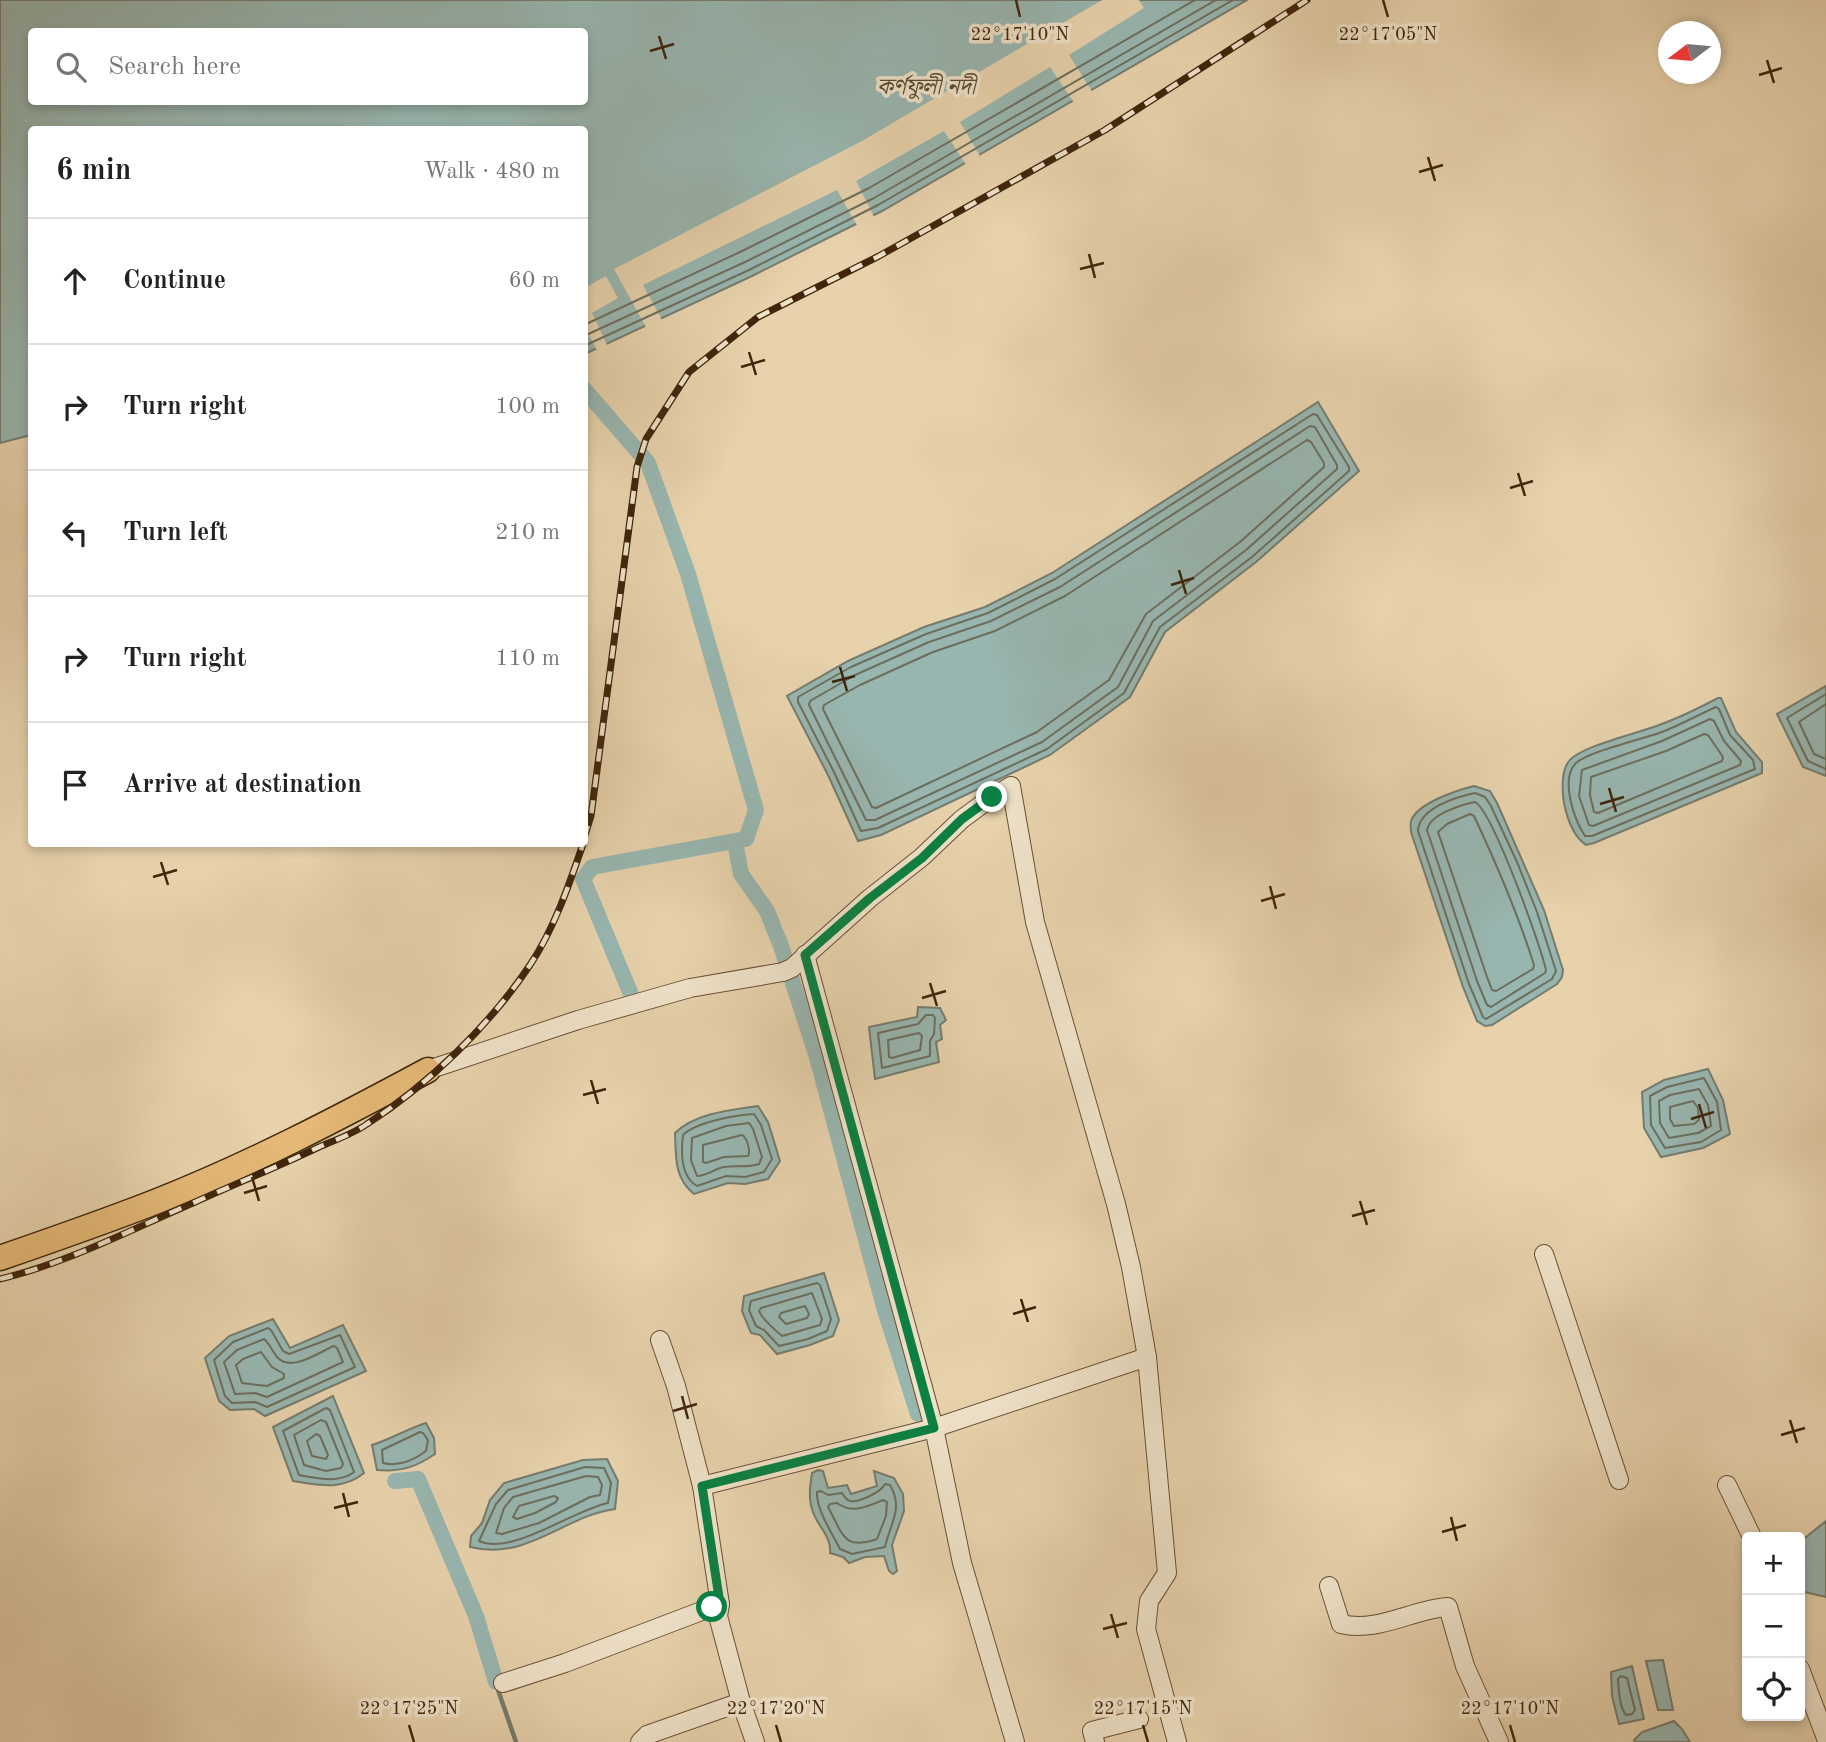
<!DOCTYPE html>
<html lang="en">
<head>
<meta charset="utf-8">
<style>
  body { margin:0; font-family:"Old Standard TT","Noto Serif Bengali",serif; background:#f2f2f2; color:#222 }
  .controls { position:absolute; right:21px; bottom:21px; display:grid; overflow:hidden; border-radius:7px; box-shadow:0 4px 10px #0003 }
  .controls button { width:63px; height:63px; display:grid; place-items:center; padding:0; border:0; border-bottom:2px solid #e0e0e0; background:#fff; color:#222; font:35px sans-serif }
  .compass { position:absolute; left:1658px; top:21px; width:63px; height:63px; border-radius:50%; background:#fff; box-shadow:0 4px 10px #0003; rotate:254deg }
  .stop { position:absolute; width:21px; height:21px; margin:-16px; border:5px solid #0b8043; border-radius:50%; background:#fff }
  .stop.end { background:#0b8043; border-color:#fff; box-shadow:0 2px 7px #0008 }
  .list { margin:0; padding:0; list-style:none }
  h2 { display:flex; justify-content:space-between; align-items:center; height:91px; margin:0; padding:0 28px; font-size:30px }
  h2 small { font-size:23px; font-weight:400; color:#767676 }
  .list li { display:grid; grid-template-columns:46px 1fr auto; gap:21px; align-items:center; box-sizing:border-box; height:126px; padding:0 28px; border-top:2px solid #e0e0e0 }
  .list b { display:block; font-size:26px; white-space:nowrap }
  .list em { font-size:23px; font-style:normal; color:#767676 }
  .icon { flex:none; width:38px; height:38px; fill:none; stroke:currentColor; stroke-width:2; stroke-linecap:round; stroke-linejoin:round }
  .map { position:relative; flex:none; width:1826px; height:1742px; overflow:hidden }
  .search { position:absolute; background:#fff; box-shadow:0 4px 10px #0003; left:28px; top:28px; width:560px; height:77px; display:flex; align-items:center; gap:18px; box-sizing:border-box; padding:0 24px; border-radius:7px; color:#767676; font-size:26px }
  .panel { position:absolute; background:#fff; box-shadow:0 4px 10px #0003; left:28px; top:126px; width:560px; height:721px; border-radius:7px }
  .map>svg:first-child { display:block }
  .water { fill:#98b6b0; stroke:#757c6e; stroke-width:2; fill-rule:evenodd }
  .pier { fill:#e7d2ac }
  .lines { fill:none; stroke-linecap:round; stroke-linejoin:round }
  .shore { stroke:#6c6e5d; stroke-width:2 }
  .stream { stroke:#757c6e; stroke-width:4.5 }
  .canal { stroke:#98b6b0; stroke-width:16 }
  .minor-casing { stroke:#6a5032; stroke-width:20 }
  .highway-casing { stroke:#40250a; stroke-width:27 }
  .minor { stroke:#efe2c9; stroke-width:18 }
  .highway { stroke:#e4b976; stroke-width:24 }
  .rail-casing { stroke:#40250a; stroke-width:7 }
  .rail { stroke:#efe2c9; stroke-width:4.5; stroke-dasharray:13; stroke-linecap:butt }
  .route { stroke:#0b8043; stroke-width:9 }
  .ticks { fill:none; stroke:#40250a; stroke-width:2.5 }
  .labels { text-anchor:middle; stroke-width:7; stroke-linejoin:round; paint-order:stroke }
  .water-label { font-size:23px; font-style:italic; fill:#564934; stroke:#efe2c9 }
  .ticks-label { font-size:18px; text-anchor:middle; fill:#40250a; stroke:#efe2c9; stroke-width:7; stroke-linejoin:round; paint-order:stroke }
</style>
</head>
<body>
<div class="map">
<svg width="1826" height="1742" viewBox="0 0 1826 1742">
  <rect width="100%" height="100%" fill="#e7d2ac"/>
  <filter id="stains"><feTurbulence type="fractalNoise" baseFrequency=".00286" numOctaves="4"/><feColorMatrix values="0 0 0 0 .2 0 0 0 0 .09 0 0 0 0 .02 0 0 0 .5 -.17"/></filter>
  <radialGradient id="worn" r=".72"><stop offset=".6" stop-color="#630" stop-opacity="0"/><stop offset="1" stop-color="#630" stop-opacity=".3"/></radialGradient>
  <g class="water">
    <path d="M 0,0 L 1247,0 L 882,211 L 752,276 L 585,354 L 584,130 L 32,130 L 31,435 L 0,443 ZM 32,32 L 584,32 L 584,102 L 32,102 Z"/>
    <path d="M 1318,402 L 1359,471 L 1256,562 L 1165,632 L 1130,697 L 1050,755 L 881,835 L 858,841 L 828,775 L 787,696 L 848,661 L 924,627 L 985,607 L 1052,573 Z"/>
    <path d="M 1826,686 L 1826,776 L 1803,767 L 1777,714 Z"/>
    <path d="M 1718,698 L 1721,698 L 1736,732 L 1762,762 L 1762,773 L 1594,843 L 1586,845 C 1573,836 1567,818 1564,803 C 1562,791 1561,771 1569,761 C 1581,746 1639,733 1659,725 C 1679,718 1699,708 1718,698 Z"/>
    <path d="M 1474,786 L 1490,791 L 1497,803 L 1544,910 L 1563,970 L 1562,977 L 1557,984 L 1492,1025 L 1485,1026 L 1477,1021 L 1463,987 L 1411,832 C 1411,828 1410,824 1411,821 C 1417,803 1458,790 1474,786 Z"/>
    <path d="M 918,1007 L 940,1008 L 946,1020 L 940,1025 L 942,1039 L 936,1042 L 939,1062 L 875,1079 L 869,1027 L 917,1017 Z"/>
    <path d="M 1708,1069 L 1723,1100 L 1730,1134 L 1703,1148 L 1661,1157 L 1644,1128 L 1642,1092 L 1664,1080 Z"/>
    <path d="M 758,1106 L 768,1122 L 780,1161 L 768,1179 L 745,1184 L 728,1183 L 694,1194 C 674,1178 676,1157 675,1133 C 695,1113 731,1110 758,1106 Z"/>
    <path d="M 824,1273 L 839,1320 L 833,1336 L 810,1345 L 777,1354 L 760,1335 L 751,1333 L 742,1311 L 744,1296 Z"/>
    <path d="M 273,1319 L 290,1348 L 343,1325 L 366,1371 L 265,1416 L 254,1409 L 230,1410 L 219,1401 L 205,1358 L 229,1336 Z"/>
    <path d="M 333,1396 L 364,1473 C 342,1491 318,1485 293,1481 L 273,1427 Z"/>
    <path d="M 426,1423 L 434,1438 L 435,1454 C 416,1467 401,1472 377,1470 L 372,1445 C 391,1439 407,1429 426,1423 Z"/>
    <path d="M 607,1459 L 618,1481 L 615,1509 C 563,1516 529,1561 470,1547 L 471,1536 L 482,1523 L 490,1500 L 504,1483 L 583,1460 Z"/>
    <path d="M 818,1470 L 823,1471 L 828,1488 L 847,1485 L 851,1494 L 877,1486 L 874,1471 L 894,1478 L 903,1494 L 904,1511 L 892,1545 L 897,1571 L 893,1574 L 889,1571 L 884,1556 L 865,1557 L 849,1563 L 843,1557 L 830,1553 C 832,1537 818,1527 813,1512 C 808,1499 810,1486 812,1473 Z"/>
    <path d="M 1826,1521 L 1826,1597 L 1800,1591 L 1800,1542 Z"/>
    <path d="M 1663,1660 L 1673,1710 L 1658,1710 L 1646,1661 Z"/>
    <path d="M 1632,1666 L 1644,1719 L 1619,1724 L 1612,1696 L 1611,1672 Z"/>
    <path d="M 1674,1721 L 1682,1729 L 1690,1742 L 1635,1742 L 1634,1740 L 1642,1732 Z"/>
  </g>
  <g class="pier">
    <path d="M 1102,0 L 1139,0 L 1144,8 L 1069,55 L 1093,93 L 1075,104 L 1050,67 L 960,122 L 981,158 L 967,166 L 944,131 L 856,181 L 875,219 L 858,227 L 837,190 L 643,285 L 663,322 L 647,329 L 614,269 L 862,141 Z"/>
    <path d="M 606,276 L 618,298 L 592,313 L 608,347 L 598,352 L 585,328 L 585,288 Z"/>
  </g>
  <g class="lines">
    <g class="shore">
      <path d="M 584,325 L 740,252 L 869,188 L 1195,0"/>
      <path d="M 584,336 L 745,262 L 874,198 L 1216,0"/>
      <path d="M 584,346 L 749,270 L 878,205 L 1233,0"/>
      <path d="M 1313,414 L 1317,415 L 1349,467 L 1349,471 L 1252,557 L 1160,627 L 1124,693 L 1047,749 L 878,828 L 861,831 L 834,772 L 798,702 L 798,697 L 851,667 L 926,634 L 988,613 L 1055,579 Z"/>
      <path d="M 1310,426 L 1315,427 L 1337,465 L 1337,469 L 1246,550 L 1153,621 L 1118,687 L 1042,742 L 875,820 L 866,820 L 809,705 L 810,701 L 855,675 L 929,642 L 991,621 L 1060,587 Z"/>
      <path d="M 1307,440 L 1311,442 L 1324,463 L 1324,467 L 1240,542 L 1146,614 L 1109,680 L 1037,732 L 876,808 L 872,807 L 823,709 L 824,705 L 860,685 L 933,652 L 995,631 L 1065,596 Z"/>
      <path d="M 1826,694 L 1787,718 L 1808,761 L 1826,769"/>
      <path d="M 1826,704 L 1799,722 L 1814,754 L 1826,759"/>
      <path d="M 1716,707 L 1719,709 L 1730,735 L 1753,760 L 1755,769 L 1592,836 L 1585,836 C 1575,821 1560,781 1575,764 C 1586,752 1643,739 1662,732 C 1680,725 1698,715 1716,707 Z"/>
      <path d="M 1710,719 L 1714,721 L 1724,741 L 1741,761 L 1740,765 L 1593,826 L 1589,825 L 1579,796 L 1582,770 L 1662,741 Z"/>
      <path d="M 1704,734 L 1708,735 L 1723,757 L 1722,761 L 1598,813 L 1594,812 L 1590,795 L 1591,777 L 1666,751 Z"/>
      <path d="M 1475,793 L 1485,797 L 1491,806 L 1517,862 L 1537,912 L 1556,971 L 1552,979 L 1486,1019 L 1483,1017 L 1469,984 L 1418,831 C 1419,808 1456,797 1475,793 Z"/>
      <path d="M 1475,802 C 1493,812 1540,944 1546,970 L 1545,973 L 1491,1007 L 1487,1005 L 1477,981 L 1427,830 C 1430,814 1461,805 1475,802 Z"/>
      <path d="M 1470,814 L 1474,816 C 1497,865 1518,914 1534,965 L 1533,969 L 1496,991 L 1492,990 L 1487,977 L 1438,832 L 1447,824 Z"/>
      <path d="M 926,1015 L 933,1015 L 935,1018 L 934,1034 L 930,1041 L 930,1056 L 882,1068 L 878,1033 L 918,1024 Z"/>
      <path d="M 919,1033 L 922,1036 L 920,1050 L 892,1058 L 889,1057 L 888,1040 Z"/>
      <path d="M 1704,1078 L 1717,1102 L 1721,1130 L 1701,1142 L 1665,1148 L 1651,1125 L 1650,1096 L 1667,1087 Z"/>
      <path d="M 1699,1089 L 1708,1105 L 1711,1126 L 1698,1133 L 1669,1138 L 1660,1123 L 1659,1101 L 1670,1095 Z"/>
      <path d="M 1693,1101 L 1698,1108 L 1699,1120 L 1694,1124 L 1674,1126 L 1670,1119 L 1670,1107 Z"/>
      <path d="M 754,1114 L 761,1125 L 772,1159 L 764,1172 L 745,1177 L 726,1176 L 697,1186 C 681,1177 681,1152 683,1135 C 696,1122 736,1115 754,1114 Z"/>
      <path d="M 749,1123 L 753,1129 L 762,1157 L 759,1164 C 747,1168 736,1165 724,1167 C 714,1169 707,1176 697,1176 L 691,1160 L 692,1138 L 726,1126 Z"/>
      <path d="M 742,1135 C 747,1138 751,1151 748,1156 L 724,1157 L 706,1163 L 703,1162 L 703,1145 Z"/>
      <path d="M 817,1283 L 820,1285 L 831,1319 L 827,1331 L 808,1339 L 779,1346 L 764,1330 L 756,1326 L 749,1310 L 751,1301 Z"/>
      <path d="M 812,1293 L 822,1319 L 820,1325 L 782,1336 C 775,1330 762,1319 759,1311 L 761,1308 Z"/>
      <path d="M 805,1306 L 809,1314 L 807,1318 L 786,1324 L 779,1317 L 781,1313 Z"/>
      <path d="M 268,1328 L 271,1330 L 283,1351 L 289,1354 L 340,1335 L 355,1367 L 267,1407 L 255,1402 L 232,1403 L 225,1396 L 214,1360 L 233,1342 Z"/>
      <path d="M 264,1339 C 270,1344 272,1351 277,1357 C 291,1373 319,1352 334,1346 L 337,1348 L 343,1362 L 267,1397 L 255,1393 L 235,1394 L 224,1362 L 237,1350 Z"/>
      <path d="M 261,1352 L 272,1367 L 284,1374 L 284,1378 L 267,1386 L 242,1383 L 236,1365 L 243,1359 Z"/>
      <path d="M 326,1408 L 330,1410 L 354,1472 C 339,1484 317,1478 299,1475 L 283,1431 Z"/>
      <path d="M 321,1420 L 326,1422 L 343,1464 L 341,1468 L 326,1471 L 304,1465 L 294,1435 Z"/>
      <path d="M 420,1432 L 423,1433 L 428,1440 L 426,1451 C 414,1460 399,1467 383,1463 L 382,1450 Z"/>
      <path d="M 316,1434 L 320,1436 L 328,1455 L 326,1459 L 312,1456 L 307,1441 Z"/>
      <path d="M 585,1467 L 604,1468 L 611,1483 L 608,1503 C 573,1510 512,1556 479,1541 L 496,1504 L 508,1490 Z"/>
      <path d="M 586,1476 L 598,1477 L 602,1485 L 600,1495 L 590,1497 L 539,1523 L 502,1534 L 496,1533 L 504,1508 L 513,1497 Z"/>
      <path d="M 885,1484 L 890,1485 C 904,1509 890,1523 885,1547 L 852,1554 L 840,1549 C 832,1533 816,1509 817,1492 L 821,1491 L 828,1495 L 842,1493 C 844,1496 846,1500 850,1501 C 859,1503 881,1492 885,1484 Z"/>
      <path d="M 554,1496 L 558,1498 L 556,1502 L 535,1513 L 517,1519 L 513,1517 L 519,1506 Z"/>
      <path d="M 883,1500 L 887,1502 L 886,1516 L 877,1539 C 843,1551 843,1534 828,1507 L 830,1504 L 837,1503 C 852,1514 866,1507 883,1500 Z"/>
      <path d="M 1621,1676 L 1627,1678 L 1635,1710 L 1632,1714 L 1626,1715 C 1619,1706 1619,1691 1618,1679 Z"/>
    </g>
    <path class="stream" d="M 497,1687 L 516,1742"/>
    <g class="canal">
      <path d="M 584,389 L 648,463 L 688,574 L 756,810 L 746,839 L 592,867 L 583,879 L 630,992"/>
      <path d="M 735,842 L 741,874 L 767,911 L 781,946 L 816,1054 L 884,1307 L 918,1414"/>
      <path d="M 395,1481 L 418,1479 L 476,1616 L 496,1682"/>
    </g>
    <g class="minor-casing">
      <g id="minor">
        <path d="M 805,955 L 934,1428 L 962,1563 L 1015,1742"/>
        <path d="M 428,1070 L 578,1020 L 690,988 L 783,972 L 792,968 L 870,898 L 922,857 L 962,819 L 992,797 L 1011,786 L 1035,922 L 1116,1204 L 1131,1267 L 1147,1357 L 1167,1573 L 1149,1601 L 1146,1629 L 1177,1742"/>
        <path d="M 1544,1254 L 1619,1480"/>
        <path d="M 1727,1485 L 1752,1537"/>
        <path d="M 702,1486 L 934,1428 L 1147,1357"/>
        <path d="M 1329,1586 L 1341,1624 C 1378,1633 1413,1609 1448,1607 L 1465,1666 L 1499,1742"/>
        <path d="M 720,1604 L 718,1616 L 741,1702 L 755,1742"/>
        <path d="M 1800,1669 L 1826,1738"/>
        <path d="M 503,1683 L 565,1663 L 720,1604 L 702,1486 L 676,1386 L 660,1340"/>
        <path d="M 640,1742 L 647,1735 L 741,1702"/>
        <path d="M 1095,1742 L 1092,1731 L 1139,1719"/>
      </g>
    </g>
    <g class="highway-casing">
      <path id="highway" d="M 0,1258 C 52,1240 104,1222 155,1202 C 249,1165 339,1118 428,1070"/>
    </g>
    <use href="#minor" class="minor"/>
    <use href="#highway" class="highway"/>
    <g class="rail-casing">
      <g id="rail">
        <path d="M 584,838 L 591,816 L 637,467 L 646,439 L 689,372 L 758,317 L 879,256 L 1105,130 L 1307,0"/>
        <path d="M 0,1279 C 67,1263 130,1230 193,1203 C 235,1184 277,1167 319,1147 C 335,1140 353,1134 367,1124 C 428,1085 490,1025 530,965 C 554,929 569,885 583,844"/>
      </g>
    </g>
    <use href="#rail" class="rail"/>
  </g>
  <g class="lines">
    <path class="route" d="M 712,1607 L 720,1604 L 702,1486 L 934,1428 L 805,955 L 870,898 L 922,858 L 962,819 L 992,797"/>
  </g>
  <path class="ticks" d="M 1016,0 L 1020,17M 1383,0 L 1388,17M 659,36 L 666,59M 650,51 L 674,44M 1767,60 L 1774,83M 1759,75 L 1782,68M 1428,157 L 1435,181M 1419,172 L 1443,165M 1089,254 L 1095,278M 1080,269 L 1104,263M 749,352 L 756,375M 741,367 L 765,360M 1518,473 L 1525,496M 1510,488 L 1533,481M 1179,570 L 1186,594M 1171,585 L 1194,578M 840,667 L 847,691M 832,682 L 855,676M 1609,788 L 1616,812M 1600,804 L 1624,797M 161,862 L 168,885M 153,877 L 177,870M 1270,886 L 1276,909M 1261,901 L 1285,894M 930,983 L 937,1006M 922,998 L 946,991M 591,1080 L 598,1104M 583,1095 L 606,1089M 1699,1104 L 1706,1128M 1691,1119 L 1714,1112M 252,1177 L 259,1201M 244,1193 L 267,1186M 1360,1201 L 1367,1225M 1352,1216 L 1375,1210M 1021,1299 L 1028,1322M 1013,1314 L 1036,1307M 682,1396 L 688,1419M 673,1411 L 697,1404M 1790,1420 L 1797,1443M 1781,1435 L 1805,1428M 343,1493 L 349,1517M 334,1508 L 358,1502M 1451,1517 L 1457,1541M 1442,1532 L 1466,1525M 1111,1614 L 1118,1638M 1103,1629 L 1127,1623M 409,1725 L 414,1742M 776,1725 L 781,1742M 1143,1725 L 1148,1742M 1510,1725 L 1515,1742"/>
  <g class="labels">
    <g class="water-label">
      <text x="926" y="94">কর্ণফুলী নদী</text>
    </g>
  </g>
  <g class="ticks-label">
    <text x="1020" y="40">22°17'10"N</text>
    <text x="1388" y="40">22°17'05"N</text>
    <text x="409" y="1714">22°17'25"N</text>
    <text x="776" y="1714">22°17'20"N</text>
    <text x="1143" y="1714">22°17'15"N</text>
    <text x="1510" y="1714">22°17'10"N</text>
  </g>
  <rect width="100%" height="100%" filter="url(#stains)"/>
  <rect width="100%" height="100%" fill="url(#worn)"/>
</svg>
<div class="controls">
<button>+</button>
<button>−</button>
<button><svg class="icon" aria-label="locate" viewBox="0 0 24 24"><circle cx="12" cy="12" r="6"/><path d="M12 2v4M12 18v4M2 12h4M18 12h4"/></svg></button>
</div>
<svg class="compass" viewBox="-18 -18 36 36"><path d="M0-13l5 13h-10z" fill="#e53935"/><path d="M0 13l5-13h-10z" fill="#767676"/></svg>
<div class="stop" style="left:712px;top:1607px"></div>
<div class="stop end" style="left:992px;top:797px"></div>
<div class="search"><svg class="icon" aria-label="search" viewBox="0 0 24 24"><circle cx="10" cy="10" r="6"/><path d="M15 15l6 6"/></svg>Search here</div>
<section class="panel">
<h2>6 min<small>Walk · 480 m</small></h2>
<ul class="list">
<li><svg class="icon" aria-label="ahead" viewBox="0 0 24 24"><path d="M12 20V5M6 11l6-6 6 6"/></svg><div><b>Continue</b></div><em>60 m</em></li>
<li><svg class="icon" aria-label="right" viewBox="0 0 24 24"><path d="M7 20v-9h11M14 6l5 5-5 5"/></svg><div><b>Turn right</b></div><em>100 m</em></li>
<li><svg class="icon" aria-label="left" viewBox="0 0 24 24"><path d="M17 20v-9H6M10 6l-5 5 5 5"/></svg><div><b>Turn left</b></div><em>210 m</em></li>
<li><svg class="icon" aria-label="right" viewBox="0 0 24 24"><path d="M7 20v-9h11M14 6l5 5-5 5"/></svg><div><b>Turn right</b></div><em>110 m</em></li>
<li><svg class="icon" aria-label="arrive" viewBox="0 0 24 24"><path d="M6 21V4h12l-3 4 3 4H6"/></svg><div><b>Arrive at destination</b></div></li>
</ul>
</section>
</div>
</body>
</html>
